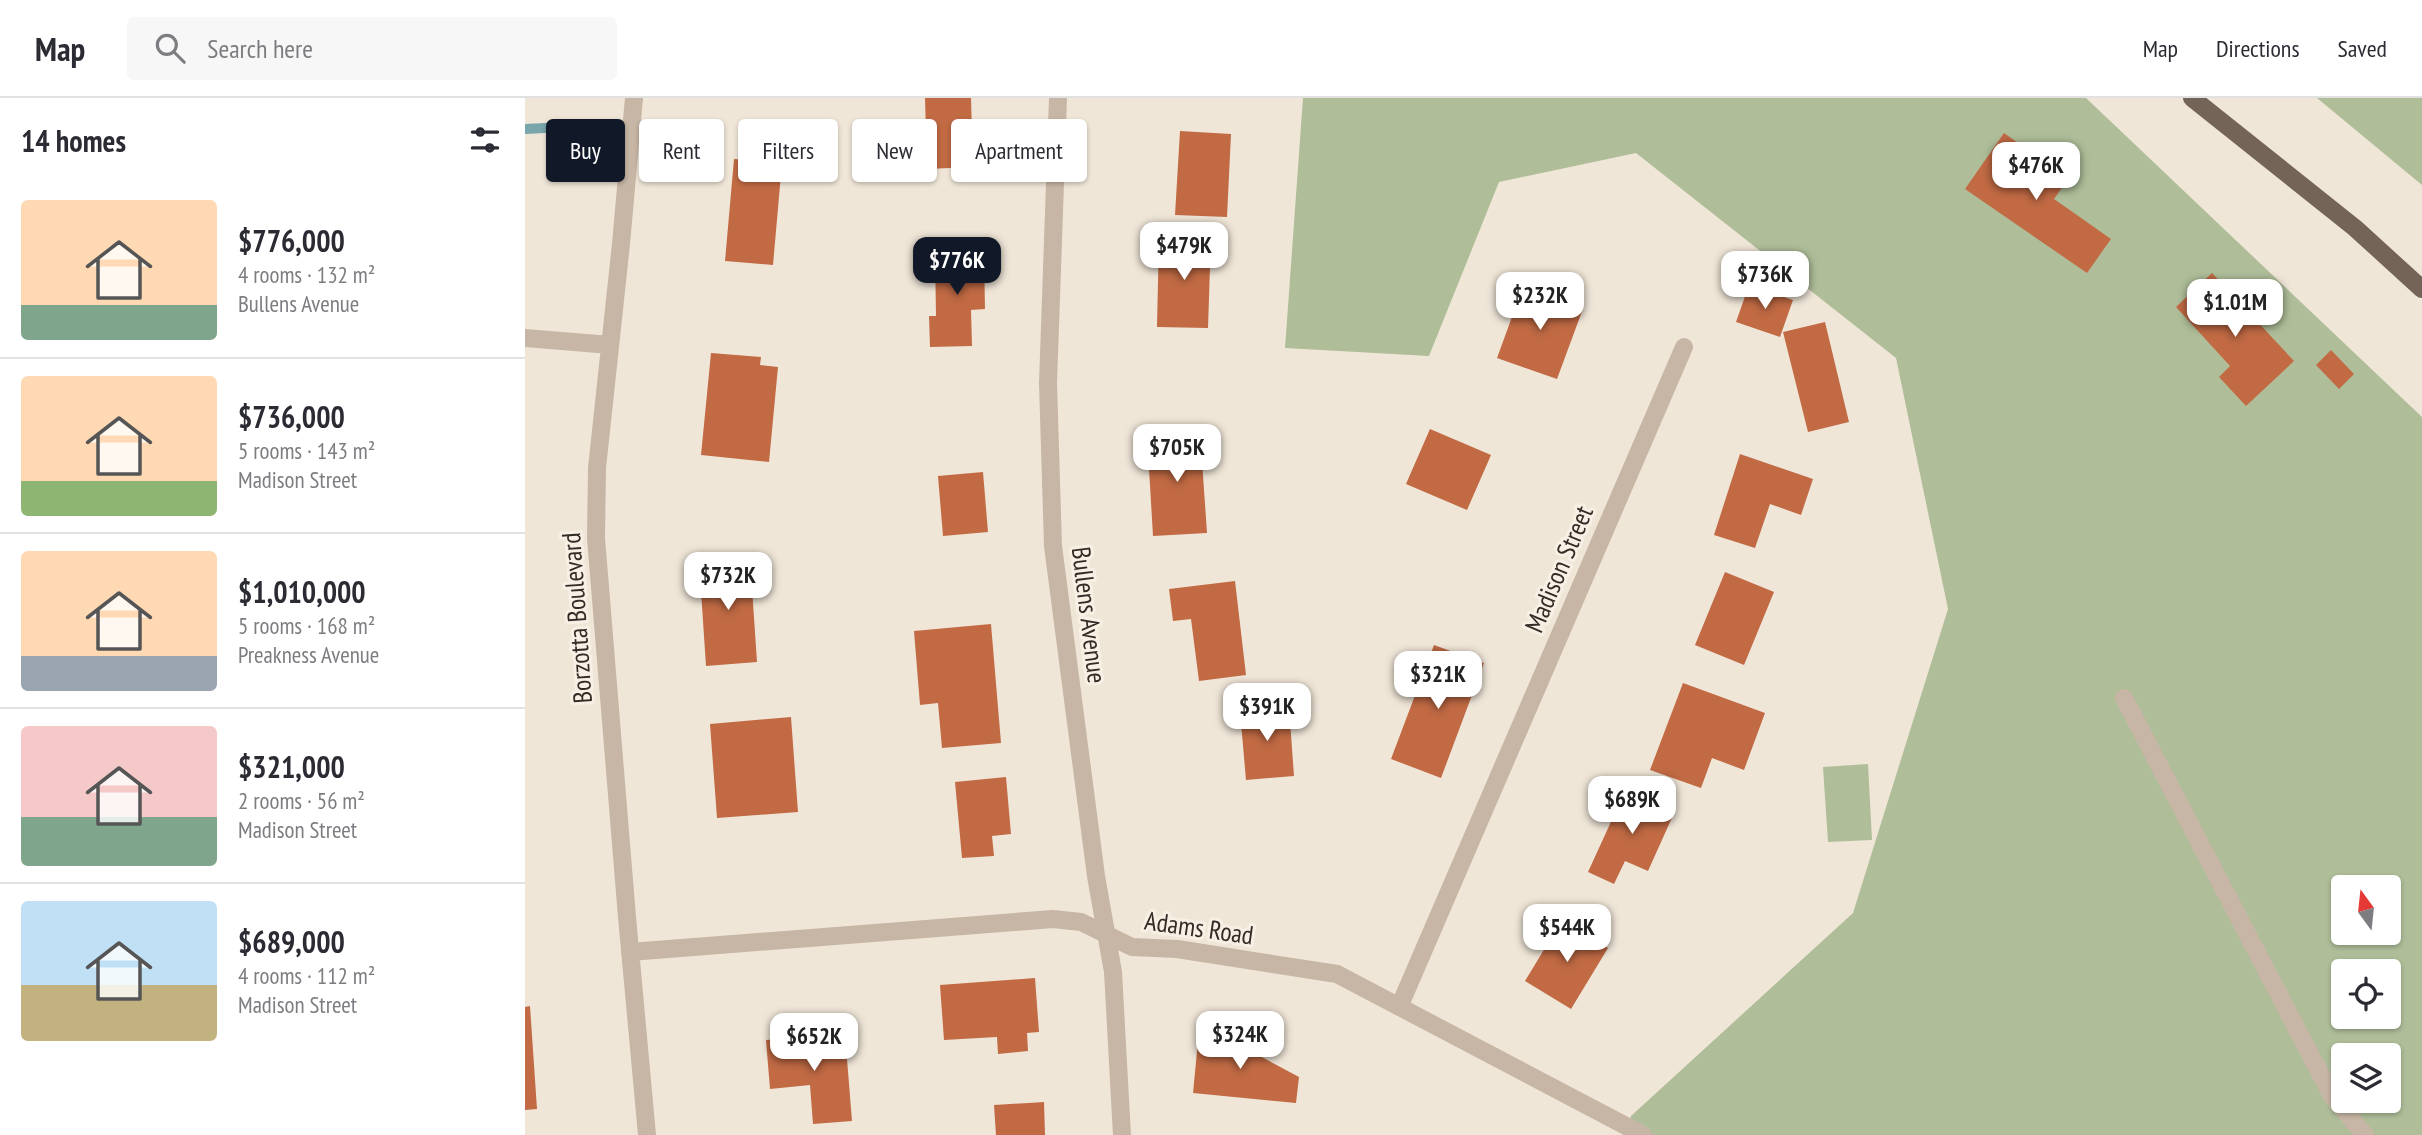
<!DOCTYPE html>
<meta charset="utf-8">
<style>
:root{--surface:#fff;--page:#f7f7f7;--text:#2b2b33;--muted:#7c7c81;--line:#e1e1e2;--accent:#111827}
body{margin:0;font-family:"PT Sans Narrow",sans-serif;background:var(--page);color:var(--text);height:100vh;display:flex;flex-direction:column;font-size:26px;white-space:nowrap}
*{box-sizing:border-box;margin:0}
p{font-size:23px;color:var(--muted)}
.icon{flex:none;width:38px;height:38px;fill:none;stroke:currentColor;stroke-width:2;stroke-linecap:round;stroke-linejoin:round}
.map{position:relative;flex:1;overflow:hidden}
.drawer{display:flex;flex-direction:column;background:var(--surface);width:525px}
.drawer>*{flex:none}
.top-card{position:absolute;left:21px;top:21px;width:665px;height:63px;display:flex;gap:14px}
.needle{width:46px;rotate:345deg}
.tools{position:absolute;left:1806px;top:777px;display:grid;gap:14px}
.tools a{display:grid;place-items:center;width:70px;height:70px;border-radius:7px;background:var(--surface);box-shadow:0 2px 5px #0004;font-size:35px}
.price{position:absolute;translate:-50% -60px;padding:0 16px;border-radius:14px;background:#fff;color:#222;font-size:23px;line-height:46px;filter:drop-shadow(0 2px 4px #0008)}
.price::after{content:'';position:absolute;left:50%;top:42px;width:21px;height:16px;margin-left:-10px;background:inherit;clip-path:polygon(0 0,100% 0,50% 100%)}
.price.active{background:var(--accent);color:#fff}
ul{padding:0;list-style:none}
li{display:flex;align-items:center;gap:21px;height:175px;padding:0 21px}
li+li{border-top:2px solid var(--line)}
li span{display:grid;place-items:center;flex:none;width:196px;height:140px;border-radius:7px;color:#555}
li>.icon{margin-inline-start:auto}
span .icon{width:84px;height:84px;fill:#fffc;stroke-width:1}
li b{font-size:30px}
h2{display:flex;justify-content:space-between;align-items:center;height:84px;padding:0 21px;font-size:30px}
.tag{padding:0 24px;border-radius:7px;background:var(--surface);box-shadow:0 2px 5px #0004;font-size:24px;line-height:63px}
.tag.active{background:var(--accent);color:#fff}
header{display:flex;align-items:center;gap:42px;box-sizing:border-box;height:98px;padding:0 35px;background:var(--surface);border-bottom:2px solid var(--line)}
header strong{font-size:33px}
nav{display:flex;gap:38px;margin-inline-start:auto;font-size:24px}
.search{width:490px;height:63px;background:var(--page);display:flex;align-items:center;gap:18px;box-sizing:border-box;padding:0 24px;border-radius:7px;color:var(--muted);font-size:26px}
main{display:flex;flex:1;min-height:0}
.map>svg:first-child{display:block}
.green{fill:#afbe99;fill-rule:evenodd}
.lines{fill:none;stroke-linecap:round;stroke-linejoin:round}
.stream{stroke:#78a6ab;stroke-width:10}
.building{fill:#c16a44}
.minor{stroke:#c7b6a5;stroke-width:18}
.major{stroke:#746357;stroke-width:18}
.labels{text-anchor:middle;stroke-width:6;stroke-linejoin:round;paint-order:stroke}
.street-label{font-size:26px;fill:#332b26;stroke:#f8f0e4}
</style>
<header>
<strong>Map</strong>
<div class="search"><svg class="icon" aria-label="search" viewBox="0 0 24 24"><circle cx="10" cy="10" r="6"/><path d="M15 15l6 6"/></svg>Search here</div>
<nav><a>Map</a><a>Directions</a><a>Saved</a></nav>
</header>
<main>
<section class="drawer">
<h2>14 homes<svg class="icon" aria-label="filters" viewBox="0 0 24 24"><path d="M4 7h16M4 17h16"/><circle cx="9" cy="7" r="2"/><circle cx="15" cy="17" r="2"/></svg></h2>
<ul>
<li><span style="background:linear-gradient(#ffd9b3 75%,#7fa58c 0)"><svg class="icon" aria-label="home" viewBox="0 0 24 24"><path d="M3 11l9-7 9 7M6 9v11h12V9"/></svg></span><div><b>$776,000</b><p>4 rooms · 132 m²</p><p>Bullens Avenue</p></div></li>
<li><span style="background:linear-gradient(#ffd9b3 75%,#8fb573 0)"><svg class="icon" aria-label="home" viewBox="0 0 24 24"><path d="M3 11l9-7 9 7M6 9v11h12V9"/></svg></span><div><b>$736,000</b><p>5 rooms · 143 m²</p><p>Madison Street</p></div></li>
<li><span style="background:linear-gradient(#ffd9b3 75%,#9aa5b1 0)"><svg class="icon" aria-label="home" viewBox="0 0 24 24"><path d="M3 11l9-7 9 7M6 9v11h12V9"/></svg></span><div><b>$1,010,000</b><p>5 rooms · 168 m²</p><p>Preakness Avenue</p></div></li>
<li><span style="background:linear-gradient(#f6c9c9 65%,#7fa58c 0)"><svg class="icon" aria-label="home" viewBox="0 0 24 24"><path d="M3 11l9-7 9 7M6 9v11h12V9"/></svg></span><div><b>$321,000</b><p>2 rooms · 56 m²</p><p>Madison Street</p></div></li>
<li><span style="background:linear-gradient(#bfe0f5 60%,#c2b280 0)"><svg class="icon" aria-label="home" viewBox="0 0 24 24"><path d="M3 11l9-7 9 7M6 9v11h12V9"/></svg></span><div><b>$689,000</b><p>4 rooms · 112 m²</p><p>Madison Street</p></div></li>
</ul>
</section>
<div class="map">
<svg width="1897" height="1037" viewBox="0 0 1897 1037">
<rect width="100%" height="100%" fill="#f0e6d8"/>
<path class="green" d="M778,0H1561L1897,319V1037H1099L1106,1018L1328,815L1423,511L1371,260L1111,55L974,84L904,258L760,250ZM1818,789H1864V835H1818ZM1818,873H1864V919H1818ZM1818,957H1864V1003H1818Z
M1792,0H1897V87Z
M1343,666L1347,742L1303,744L1298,669Z"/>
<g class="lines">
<path class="stream" d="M0,31L60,28"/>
</g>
<path class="building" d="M400,0H446L448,69L402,71Z
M655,33L706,36L702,119L650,117Z
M1479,35L1543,81L1529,101L1586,141L1562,175L1440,91Z
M209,61L257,65L248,167L200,163Z
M634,138L686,139L683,230L632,229Z
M459,153L460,211L446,212L447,248L405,249L404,218H411L410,155Z
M1687,175L1769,263L1721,308L1694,279L1705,268L1651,209Z
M999,186L1059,208L1032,281L972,260Z
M1224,187L1268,202L1255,239L1211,224Z
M1300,224L1324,324L1283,334L1258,234Z
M1806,252L1829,276L1814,291L1791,267Z
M186,255L236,259L235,267L253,269L244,364L176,357Z
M905,331L966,357L942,412L881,386Z
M675,334L682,435L628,438L622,337Z
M1215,356L1288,381L1276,417L1245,406L1230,450L1189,437Z
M458,374L463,434L418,438L413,378Z
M225,460L232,564L181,568L174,463Z
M1200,474L1249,494L1219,567L1170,547Z
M710,483L721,577L674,583L666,521L648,523L644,491Z
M466,526L476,645L417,650L413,605L395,607L389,533Z
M909,547L959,565L916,680L866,661Z
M1158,585L1240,615L1219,672L1187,660L1176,690L1125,672Z
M764,609L769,678L721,682L715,613Z
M266,619L273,714L192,720L185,626Z
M481,679L486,736L467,738L469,758L437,760L430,684Z
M1101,691L1150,713L1123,773L1100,763L1089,786L1063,774Z
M1037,822L1083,850L1046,911L1000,883Z
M510,880L514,934L502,935L503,953L473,956L472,939L419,942L415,887Z
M5,908L12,1011L0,1012V909Z
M674,933L719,938L718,949L774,979L771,1005L668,995Z
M320,936L327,1023L288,1026L285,987L245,991L241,942Z
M519,1004L520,1037H471L469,1007Z"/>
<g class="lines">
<path class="minor" d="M109,0L96,146L72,370L71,440L102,819L122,1037
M533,0L523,285L528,448L571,778L588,874L597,1037
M0,240L85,247
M1599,600L1807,998L1840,1037
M105,854L528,821L556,824L607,849L652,851L812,876L1118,1037
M875,907L1159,249"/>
<path class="major" d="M1667,0L1830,130L1897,191"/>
</g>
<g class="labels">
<g class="street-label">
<text transform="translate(1034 471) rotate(-67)" y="9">Madison Street</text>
<text transform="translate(564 517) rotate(83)" y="9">Bullens Avenue</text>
<text transform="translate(52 520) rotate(-94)" y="9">Borzotta Boulevard</text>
<text transform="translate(674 830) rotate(8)" y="9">Adams Road</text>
</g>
</g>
</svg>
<div class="tools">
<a><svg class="needle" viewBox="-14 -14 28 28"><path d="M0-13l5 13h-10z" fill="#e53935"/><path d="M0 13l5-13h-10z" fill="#7c7c81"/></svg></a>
<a><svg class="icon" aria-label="locate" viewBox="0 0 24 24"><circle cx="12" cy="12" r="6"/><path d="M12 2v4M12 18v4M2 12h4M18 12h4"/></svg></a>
<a><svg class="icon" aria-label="layers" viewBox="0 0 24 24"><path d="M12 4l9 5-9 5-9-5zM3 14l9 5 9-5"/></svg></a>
</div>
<b class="price" style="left:1511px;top:104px">$476K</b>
<b class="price" style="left:659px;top:184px">$479K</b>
<b class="price active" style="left:432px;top:199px">$776K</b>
<b class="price" style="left:1240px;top:213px">$736K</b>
<b class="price" style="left:1015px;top:234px">$232K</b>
<b class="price" style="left:1710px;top:241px">$1.01M</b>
<b class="price" style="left:652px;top:386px">$705K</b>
<b class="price" style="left:203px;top:514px">$732K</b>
<b class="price" style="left:913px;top:613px">$321K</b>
<b class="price" style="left:742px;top:645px">$391K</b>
<b class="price" style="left:1107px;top:738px">$689K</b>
<b class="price" style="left:1042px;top:866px">$544K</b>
<b class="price" style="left:715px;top:973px">$324K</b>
<b class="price" style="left:289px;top:975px">$652K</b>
<div class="top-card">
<a class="tag active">Buy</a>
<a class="tag">Rent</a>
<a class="tag">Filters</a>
<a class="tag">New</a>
<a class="tag">Apartment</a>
</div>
</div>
</main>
